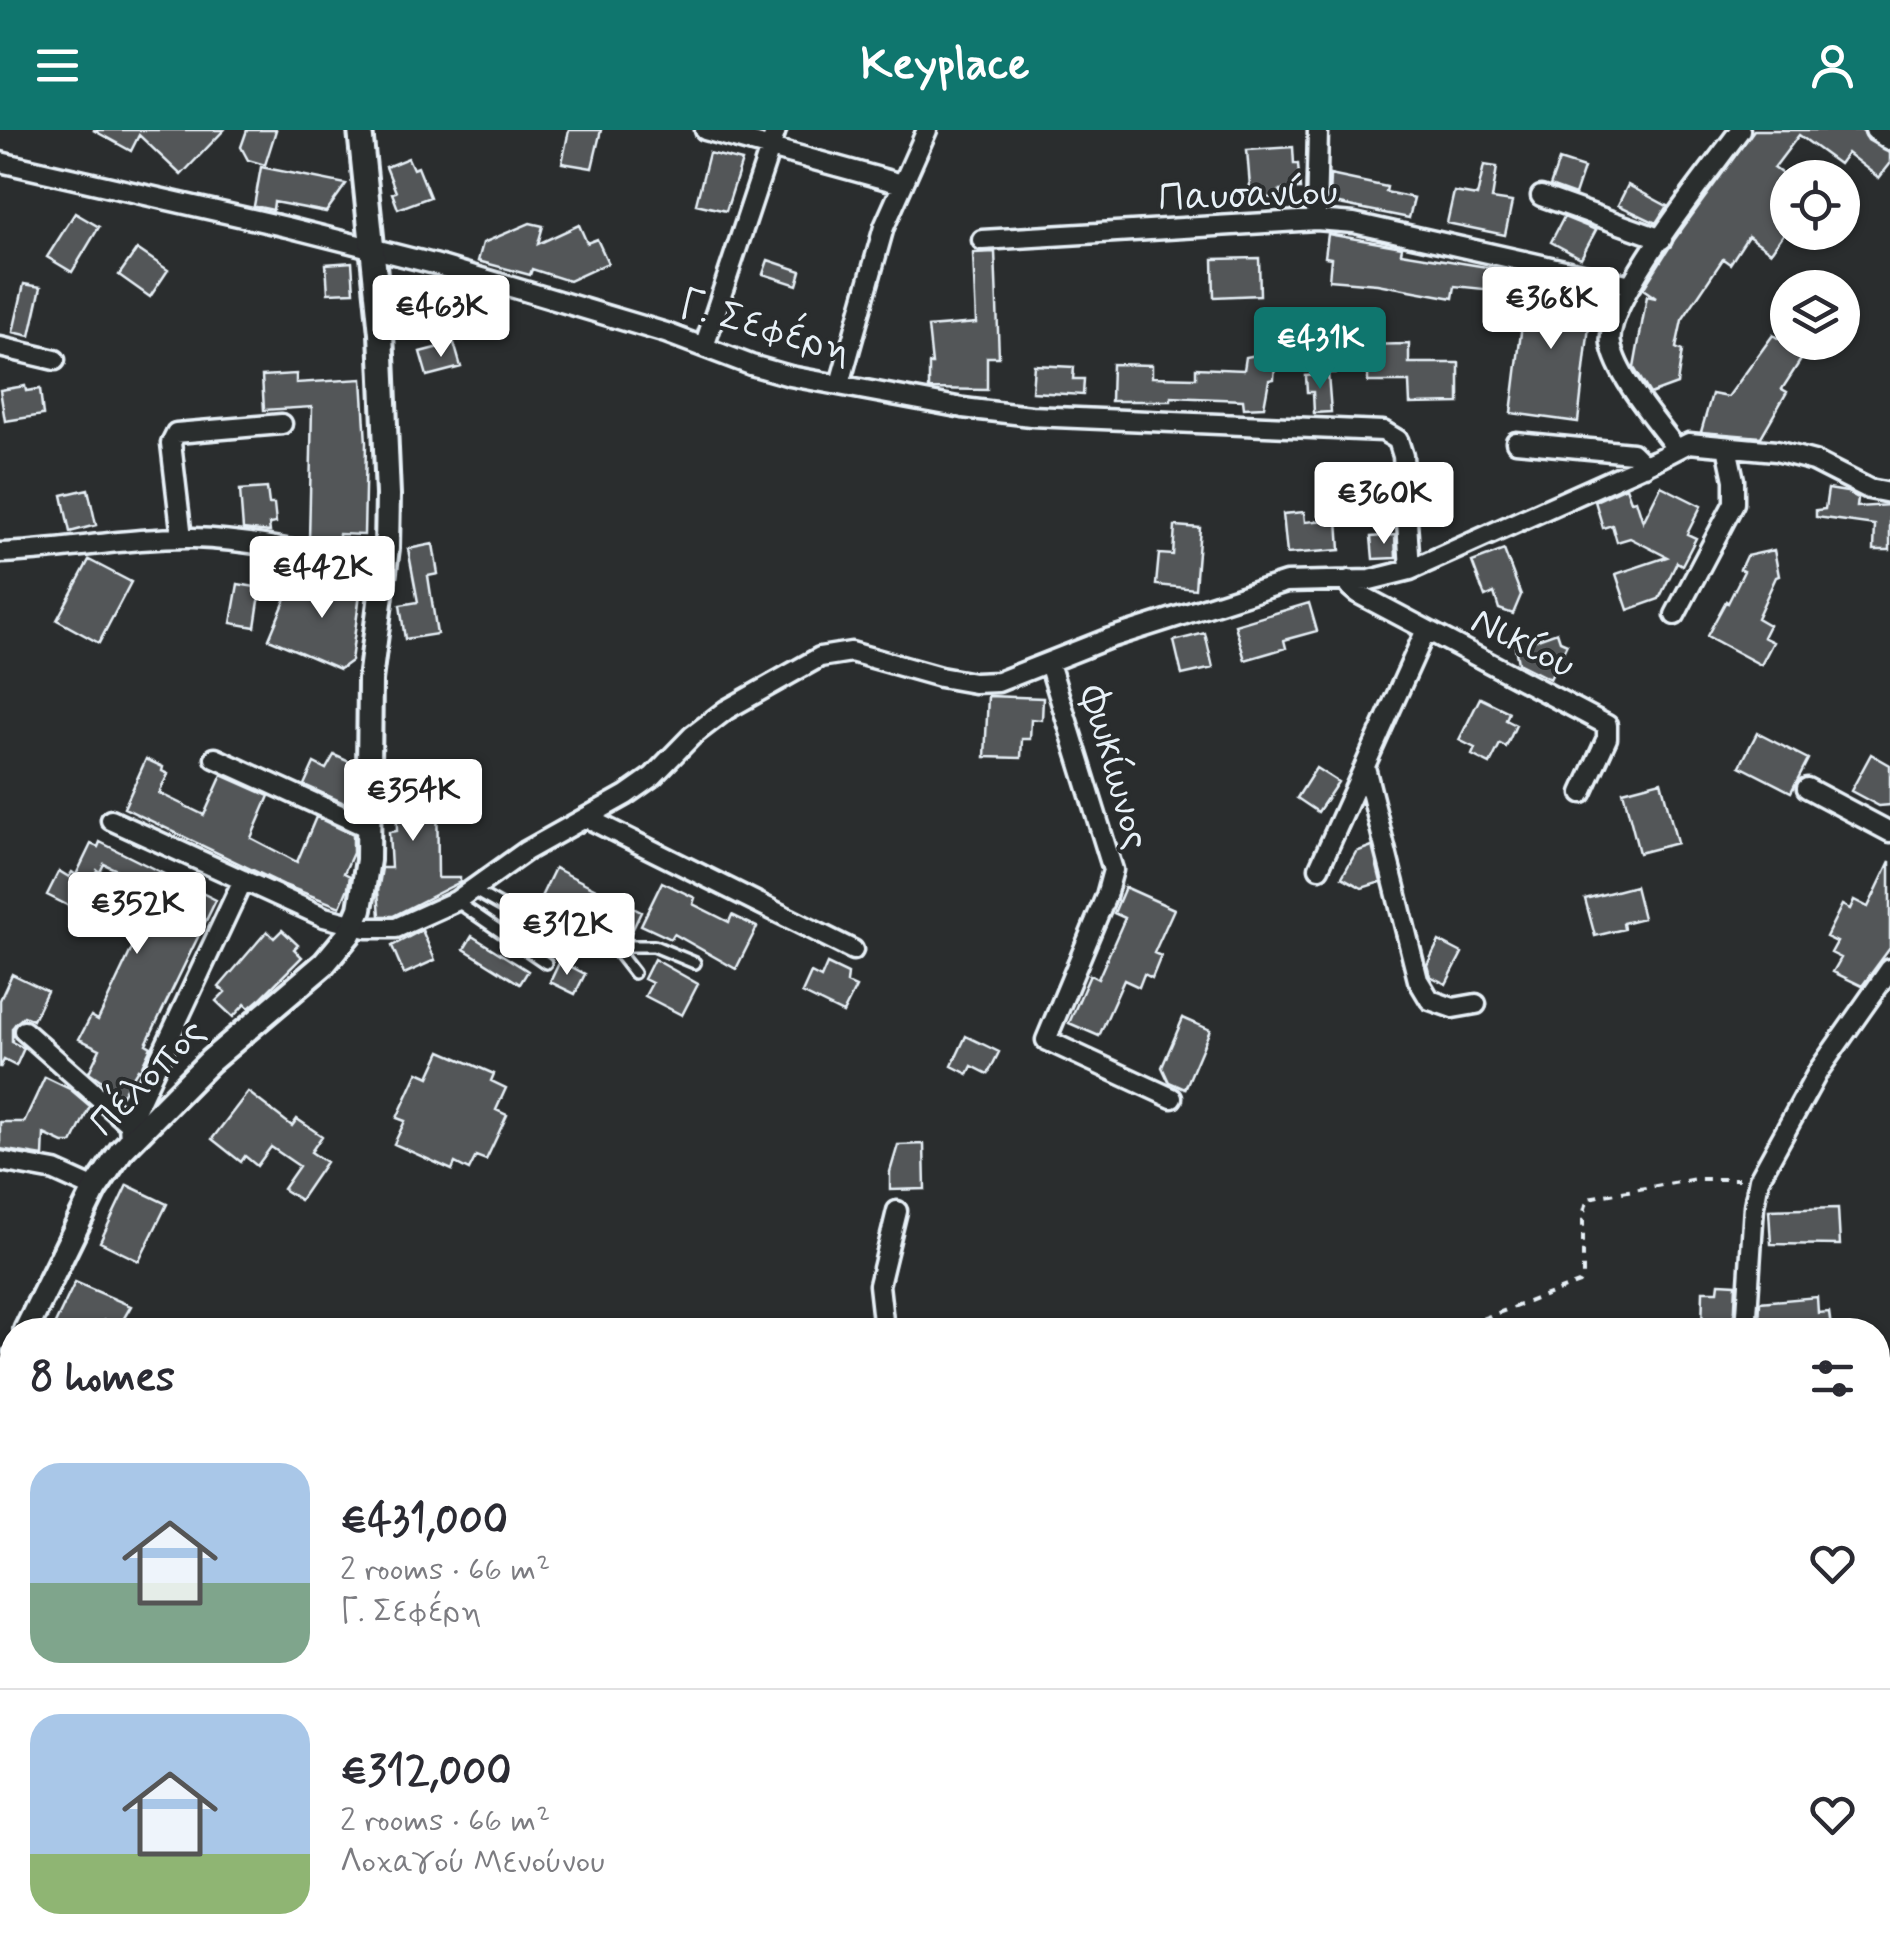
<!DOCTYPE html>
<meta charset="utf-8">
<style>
:root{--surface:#fff;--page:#f2f2f3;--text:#2b2b33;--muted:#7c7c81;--line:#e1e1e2;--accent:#0f766e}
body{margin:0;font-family:Mynerve,sans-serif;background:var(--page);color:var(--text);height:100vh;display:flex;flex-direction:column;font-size:38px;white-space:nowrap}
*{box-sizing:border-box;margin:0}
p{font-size:32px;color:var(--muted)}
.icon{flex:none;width:55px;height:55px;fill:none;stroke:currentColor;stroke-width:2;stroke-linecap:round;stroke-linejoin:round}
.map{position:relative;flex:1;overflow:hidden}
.drawer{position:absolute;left:0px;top:1188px;width:1890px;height:642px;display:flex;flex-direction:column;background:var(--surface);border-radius:40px 40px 0 0;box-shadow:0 2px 8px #0004}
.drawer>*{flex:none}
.tools{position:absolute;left:1770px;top:30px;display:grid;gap:20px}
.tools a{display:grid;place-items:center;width:90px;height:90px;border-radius:50%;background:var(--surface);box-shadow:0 2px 8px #0004;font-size:50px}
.price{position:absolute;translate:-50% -85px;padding:0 22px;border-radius:10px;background:#fff;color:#222;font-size:32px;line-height:65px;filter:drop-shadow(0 2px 5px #0008)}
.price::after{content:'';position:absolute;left:50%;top:60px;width:30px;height:22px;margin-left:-15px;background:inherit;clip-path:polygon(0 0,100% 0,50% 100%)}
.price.active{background:var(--accent);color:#fff}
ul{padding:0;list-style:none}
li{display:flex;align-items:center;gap:30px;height:250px;padding:0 30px}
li+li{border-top:2px solid var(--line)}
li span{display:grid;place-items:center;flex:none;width:280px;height:200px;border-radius:30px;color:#555}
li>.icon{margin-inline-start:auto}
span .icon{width:120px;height:120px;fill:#fffc;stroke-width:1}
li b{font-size:42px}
h2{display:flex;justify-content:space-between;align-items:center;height:120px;padding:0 30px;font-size:42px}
header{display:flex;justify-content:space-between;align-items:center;height:130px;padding:0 30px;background:var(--accent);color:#fff;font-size:45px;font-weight:800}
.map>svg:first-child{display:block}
.built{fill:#363a3b}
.building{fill:#535759;stroke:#e8f1f8;stroke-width:2.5}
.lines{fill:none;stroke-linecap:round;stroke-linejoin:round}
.service-casing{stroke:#e8f1f8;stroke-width:16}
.minor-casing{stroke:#e8f1f8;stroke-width:25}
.tertiary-casing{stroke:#e8f1f8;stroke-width:30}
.secondary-casing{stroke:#e8f1f8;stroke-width:32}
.path{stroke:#e8f1f8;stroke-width:4;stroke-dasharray:8 8;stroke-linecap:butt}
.service{stroke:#2a2d2e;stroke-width:9}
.minor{stroke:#2a2d2e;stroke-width:18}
.tertiary{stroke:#2a2d2e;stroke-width:22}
.secondary{stroke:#2a2d2e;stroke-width:25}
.labels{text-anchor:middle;stroke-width:8;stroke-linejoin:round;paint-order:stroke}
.street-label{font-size:40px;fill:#e8f1f8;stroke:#2a2d2e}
</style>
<header><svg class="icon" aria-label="menu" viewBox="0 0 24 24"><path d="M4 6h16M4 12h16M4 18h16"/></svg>Keyplace<svg class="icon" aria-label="person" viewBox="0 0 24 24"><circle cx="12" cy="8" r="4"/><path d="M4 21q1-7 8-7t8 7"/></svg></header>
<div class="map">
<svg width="1890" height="1829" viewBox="0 0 1890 1829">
<rect width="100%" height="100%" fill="#2a2d2e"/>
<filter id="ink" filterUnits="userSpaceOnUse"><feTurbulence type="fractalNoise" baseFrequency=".01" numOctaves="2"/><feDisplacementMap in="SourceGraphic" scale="20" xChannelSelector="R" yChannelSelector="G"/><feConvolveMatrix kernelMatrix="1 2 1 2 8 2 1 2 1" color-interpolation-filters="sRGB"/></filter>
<g filter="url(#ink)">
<path class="built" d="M0,1464L12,1469V1654L0,1676Z"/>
<path class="building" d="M93,0H224L181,45L139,5L131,21Z
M247,0H276L265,35L248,30L241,17Z
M569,0H601L592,38L562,33Z
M1754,0H1863L1868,10L1890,23V34L1879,48L1847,23L1839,34L1799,5L1774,38L1788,48V61L1770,84L1788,98L1771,122L1748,106L1730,134L1723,129L1682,190L1676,218L1682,221L1677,254L1650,264L1634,238L1647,166L1656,168L1643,159L1674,110Z
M1293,17L1294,34H1298L1300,59L1280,60V67L1251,69L1247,20Z
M709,23L742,31L726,81L696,74Z
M408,28L413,39L418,37L430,67L398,79L392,63L396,62L386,37Z
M1559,30L1584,38L1575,65L1550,56Z
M1484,35L1497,37L1492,69L1512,72L1505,105L1447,93L1454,62L1477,66Z
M261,37L346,54L326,82L274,72L273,80L254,76Z
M1330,45L1387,57L1386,62L1414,68L1409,88L1329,72Z
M1628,55L1667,76L1656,93L1618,75Z
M75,83L99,97L72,142L47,127Z
M1564,87L1596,100L1581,128L1551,112Z
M530,93L543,96L538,114L579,95L587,113L597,109L608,133L569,151L532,139L530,145L478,131L483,113Z
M1328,104L1402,117L1401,123L1505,140L1503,161L1455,156L1453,168L1377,154L1329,150L1331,128L1325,127Z
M137,119L168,140L150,167L119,145Z
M995,122L999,227H987V260L929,259V234H932L928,197L976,193L973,123Z
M1259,128L1260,165L1214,167L1213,129Z
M768,130L801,141L797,155L763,144Z
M352,132L354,162L328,163L326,134Z
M24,154L41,157L30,206L13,202Z
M1568,154L1600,161L1592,197L1589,196L1578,292L1511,283L1522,194L1499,196L1497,173L1551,166L1564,168Z
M1773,205L1804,225L1782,259L1787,262L1761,307L1701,302L1712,264L1728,267Z
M1358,208V215L1409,214V233H1459V273L1410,274L1409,252H1368V242L1328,243L1327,209Z
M454,213L461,237L427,246L420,222Z
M1276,221L1274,249L1269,250L1264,277L1244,278L1243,270L1171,267V271H1111L1112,234L1152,235V247L1196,248V238L1244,240L1246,227Z
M1034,235L1074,237L1073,249H1084L1083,265L1032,262Z
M296,244V253L362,249L366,313L364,405L339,404V412L309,411L312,277L264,280L262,246Z
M1328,244L1331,282L1314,283L1313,262H1307L1306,246Z
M25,256L26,261L40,259L43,285L5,291L0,260Z
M1661,356L1701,376L1687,404L1696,408L1682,435L1677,432L1659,469L1628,480L1616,444L1667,427L1630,408L1617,412L1612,395L1603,398L1595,371L1626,357L1631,371L1636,370L1643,392Z
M267,358L269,374H274L276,393L269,394L270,402L243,399L240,360Z
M88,359L96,395L70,402L62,365Z
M1828,359L1847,362L1858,368L1857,377L1890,375V420H1874L1875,395L1816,387V380L1825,379Z
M1304,382L1305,392L1338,389L1340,420L1287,424L1283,384Z
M1175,396L1200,398L1195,459L1156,455L1159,424L1173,425Z
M1395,405L1396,428L1373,429L1371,407Z
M433,414L438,444L428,446L437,504L405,509L400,475L418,472L408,419Z
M1504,420L1521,465L1513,484L1499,479L1494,463L1485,467L1472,432Z
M1774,420L1779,446L1776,447L1757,488L1769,495L1763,507L1773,512L1761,535L1707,506L1726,471L1728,473L1744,441L1740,439L1746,426Z
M89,430L131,452L99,513L57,490Z
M329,442L362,449L351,531L340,539L269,509L289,461L311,466L313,462L323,465Z
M238,454L261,458L255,497L231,493Z
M1309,473L1317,501L1284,510L1286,518L1245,530L1235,495Z
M1557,502L1560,511L1567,514L1550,549L1518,533L1515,517Z
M1205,503L1213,538L1182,545L1174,511Z
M988,566L1043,568L1042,590L1031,589L1030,609H1022L1021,628L985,627Z
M1480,568L1509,582L1506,590L1516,595L1506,617L1500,614L1490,634L1472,625L1475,618L1459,610Z
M1757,603L1808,629L1791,662L1740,636Z
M1871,624L1890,635V675L1879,676L1851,661Z
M334,625L354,634V653L344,673L304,655L314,633L326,639Z
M146,629L163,637L162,641L168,644L159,663L204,685L222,645L269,666L251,708L297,732L316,687L353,705V723L344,743L350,746L348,758L340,777L284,755L124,678Z
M409,636L437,646L438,748H460V752L393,786H380L378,761L382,738H391L389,702L397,701L396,662L391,663L390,637Z
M1316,638L1338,652L1318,682L1297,668Z
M1661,651L1677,713L1639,723L1623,661Z
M100,712L216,770L146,914L151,917L140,940L138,939L122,965L89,942L100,919L79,909L91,886L98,890L143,795L113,780L130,746L104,734L100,742L97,740L77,780L47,765L59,741L69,747L72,742L76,745L91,714L98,717Z
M1372,716L1381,752L1362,758L1342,747L1356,722Z
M1890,731V818L1862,856L1833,842L1841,828L1831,823L1837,812L1826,807L1842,775L1850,779L1854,770L1868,777Z
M555,738L641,782L630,805L600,789L598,795L593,792L589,799L575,792L573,797L539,780L544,771L540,769Z
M662,752L695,768L693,774L729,792L732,785L757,797L736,839L674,804L671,809L641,795Z
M1635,756L1643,788L1623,793L1624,799L1595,806L1585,769Z
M1125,757L1174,779L1154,823L1161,826L1152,848L1144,844L1139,857L1124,850L1099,906L1069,893L1090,845L1098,849L1125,788L1114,783Z
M282,800L298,815L294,819L302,827L262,867L249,878L245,874L233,887L216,871L225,862L219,857L267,801L274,808Z
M422,800L435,830L404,844L392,816Z
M472,806L528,841L520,854L464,819Z
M1439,811L1462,823L1446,854L1430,846L1427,835Z
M654,829L698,854L682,885L645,866L652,853L644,849Z
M560,831L585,844L575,864L550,852Z
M827,834L848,844L847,853L856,857L843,883L802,863L811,843L821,848Z
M12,844L47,861L33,890L24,886L12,898V912L24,918L16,936L4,930L0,938V870Z
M1183,888L1210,900L1185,959L1169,952L1162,937Z
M966,906L999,922L988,944L972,936L968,944L952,936Z
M441,921L494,944L491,951L506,958L496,980L507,985L486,1030L476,1026L469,1040L455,1033L452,1040L394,1014L405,991L397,988L418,942L429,947Z
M45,947L70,959L90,976L72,1013H63L44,1004L43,1026L0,1019V992H24Z
M248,962L292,996L297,989L322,1006L311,1022L326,1032L300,1070L283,1059L299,1036L271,1017L257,1036L245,1026L241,1032L212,1009Z
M924,1014L925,1059L890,1060V1042L898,1015Z
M127,1055L167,1074L139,1131L100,1112Z
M1838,1078L1840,1115L1771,1114L1769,1080Z
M75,1152L131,1176L120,1195L105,1190L102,1200H52Z
M1719,1153L1736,1154L1734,1200H1702L1703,1161H1718Z
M1817,1167L1818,1183L1829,1182L1831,1197L1759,1200L1760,1172Z"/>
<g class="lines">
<defs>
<path id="service" d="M473,760L503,777L574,806L613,816H654L695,833
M456,771L546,833
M613,816L634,843
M1099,1818L1106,1829
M1108,1829L1114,1818"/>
<path id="minor" d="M705,0L902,54
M1875,0L1890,11
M0,32L287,97L434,134L666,203L751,235L790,246L963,278L1031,286L1383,301L1398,310L1403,326L1410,440
M1541,66L1662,109
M1316,90L1318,0
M982,110L1316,90L1354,93L1631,155
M0,217L55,230
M704,217L776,0
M840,254L884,97L927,0
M1516,312L1632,323L1645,336
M1676,318C1656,291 1617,247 1611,214C1603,171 1712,39 1740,0
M182,408L171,313L176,303L282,294
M0,423C63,421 132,407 193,408C258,410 321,426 384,441
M1349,450L1350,457L1357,463L1607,595V608L1582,663
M1675,485L1734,373V350L1727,317
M1049,533L1113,740L1106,766L1046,910L1172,968
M215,628L369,698
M1365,637L1418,850L1430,870L1453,878L1476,874
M1807,658L1890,702
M587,688L853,820
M111,690L324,787L366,798H396L456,771L526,721L626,665L653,646L692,606L726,580L820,527L851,522L940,547L974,553L998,552L1107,509L1286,452L1370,450L1410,440L1656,330L1689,313L1776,321L1814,331L1869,359L1890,363
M1319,738L1426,500
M24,901L129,994
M130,1011L129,994L243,750
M0,1031L55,1041L95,1059
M884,1200L879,1155L897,1081
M1746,1200L1754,1076L1759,1049L1819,940L1890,839
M0,1272L12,1276
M1878,1595L1890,1582
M0,1792L12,1764
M113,1829L119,1818
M565,1829L574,1818
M1769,1829L1771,1818"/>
<path id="tertiary" d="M26,1200L95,1059L121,1021L210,931L324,834L349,804L360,779L368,730L370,550L387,418L388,365L381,203L360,0
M0,1258L12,1230"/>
<path id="secondary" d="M1878,1451H1890
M0,1726L12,1733
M320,1818L338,1829
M1224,1829L1245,1818"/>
</defs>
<use href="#service" class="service-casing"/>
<use href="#minor" class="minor-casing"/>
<use href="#tertiary" class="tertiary-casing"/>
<use href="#secondary" class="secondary-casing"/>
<path class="path" d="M1436,1200L1479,1190L1579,1153L1583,1145V1085L1588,1068L1696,1049H1739"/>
<use href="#service" class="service"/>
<use href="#minor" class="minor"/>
<use href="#tertiary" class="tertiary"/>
<use href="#secondary" class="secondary"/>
</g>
</g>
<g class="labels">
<g class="street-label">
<text transform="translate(1248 63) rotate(-2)" y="14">Παυσανίου</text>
<text transform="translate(766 195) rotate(16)" y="14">Γ. Σεφέρη</text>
<text transform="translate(1524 511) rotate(27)" y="14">Νικίου</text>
<text transform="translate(1117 637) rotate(74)" y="14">Φωκίωνος</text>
<text transform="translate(146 946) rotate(-46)" y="14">Πέλοπος</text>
</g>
</g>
</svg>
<div class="tools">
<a><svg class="icon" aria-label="locate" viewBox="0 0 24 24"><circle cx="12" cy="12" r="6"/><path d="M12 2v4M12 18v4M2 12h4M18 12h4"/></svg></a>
<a><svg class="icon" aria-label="layers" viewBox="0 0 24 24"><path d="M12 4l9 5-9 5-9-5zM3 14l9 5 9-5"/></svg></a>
</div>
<b class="price" style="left:1551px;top:222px">€368K</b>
<b class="price" style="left:441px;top:230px">€463K</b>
<b class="price active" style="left:1320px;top:262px">€431K</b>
<b class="price" style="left:1384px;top:417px">€360K</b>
<b class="price" style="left:322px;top:491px">€442K</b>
<b class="price" style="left:413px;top:714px">€354K</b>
<b class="price" style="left:137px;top:827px">€352K</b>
<b class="price" style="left:567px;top:848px">€312K</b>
<section class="drawer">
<h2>8 homes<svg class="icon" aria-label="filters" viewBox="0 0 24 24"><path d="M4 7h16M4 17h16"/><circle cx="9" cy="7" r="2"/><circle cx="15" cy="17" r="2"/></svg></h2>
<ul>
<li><span style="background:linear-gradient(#a9c7e8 60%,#7fa58c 0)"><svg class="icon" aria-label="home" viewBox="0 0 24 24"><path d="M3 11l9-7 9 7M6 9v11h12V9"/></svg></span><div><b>€431,000</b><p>2 rooms · 66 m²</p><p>Γ. Σεφέρη</p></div><svg class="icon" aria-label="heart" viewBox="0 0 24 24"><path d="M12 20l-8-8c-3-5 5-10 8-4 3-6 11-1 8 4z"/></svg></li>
<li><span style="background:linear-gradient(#a9c7e8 70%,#8fb573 0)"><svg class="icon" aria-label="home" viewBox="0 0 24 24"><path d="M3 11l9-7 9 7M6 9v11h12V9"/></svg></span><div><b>€312,000</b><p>2 rooms · 66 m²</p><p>Λοχαγού Μενούνου</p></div><svg class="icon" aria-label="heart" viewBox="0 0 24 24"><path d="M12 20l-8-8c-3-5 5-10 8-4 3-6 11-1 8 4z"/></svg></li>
</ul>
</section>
</div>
